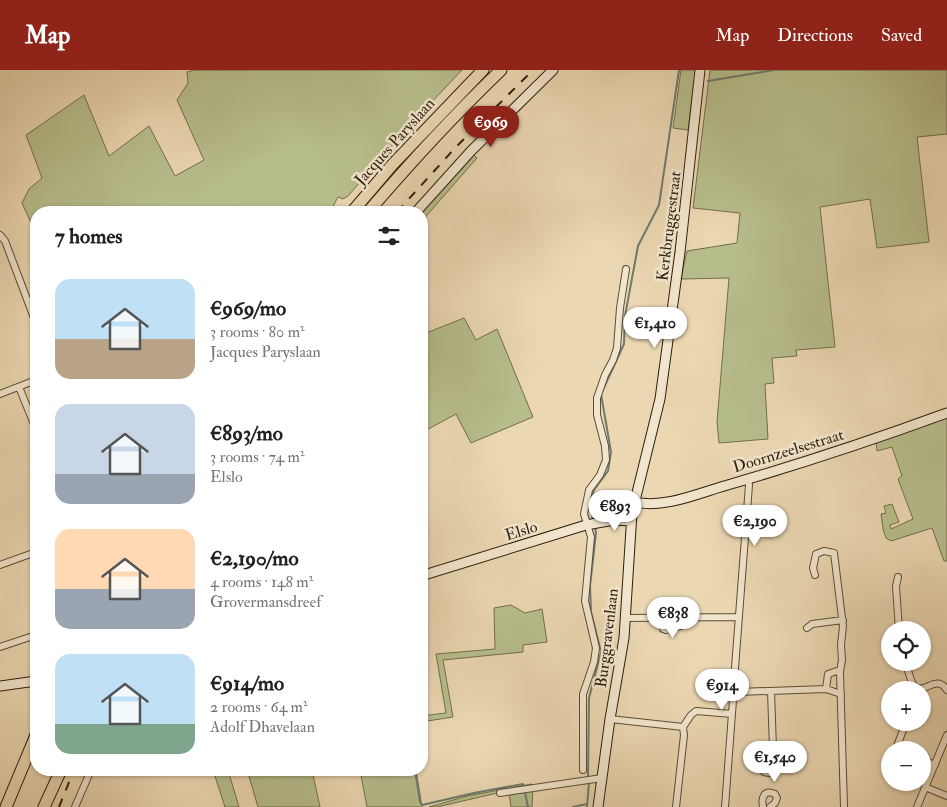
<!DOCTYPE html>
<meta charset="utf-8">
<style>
:root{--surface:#fff;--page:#f2f2f2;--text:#222;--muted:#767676;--accent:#8f2418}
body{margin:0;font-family:"IM FELL Double Pica",serif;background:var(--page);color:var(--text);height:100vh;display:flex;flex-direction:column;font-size:19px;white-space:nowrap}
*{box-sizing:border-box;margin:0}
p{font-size:16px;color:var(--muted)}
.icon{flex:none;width:28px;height:28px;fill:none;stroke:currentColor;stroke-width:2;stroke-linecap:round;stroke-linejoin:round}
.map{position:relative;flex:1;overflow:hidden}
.sheet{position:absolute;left:30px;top:136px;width:398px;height:570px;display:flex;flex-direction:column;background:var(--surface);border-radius:20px;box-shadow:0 1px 4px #0004}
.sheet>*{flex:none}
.buttons{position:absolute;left:881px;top:551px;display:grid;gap:10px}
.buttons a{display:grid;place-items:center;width:50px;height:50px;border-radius:50%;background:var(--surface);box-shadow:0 1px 4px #0004;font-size:25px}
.price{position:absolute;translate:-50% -42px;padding:0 11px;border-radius:18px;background:#fff;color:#222;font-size:16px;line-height:32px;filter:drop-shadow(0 1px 2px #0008)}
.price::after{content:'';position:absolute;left:50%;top:30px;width:15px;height:11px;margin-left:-8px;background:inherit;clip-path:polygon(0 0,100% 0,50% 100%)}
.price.active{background:var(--accent);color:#fff}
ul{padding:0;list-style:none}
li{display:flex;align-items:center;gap:15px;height:125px;padding:0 25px}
li span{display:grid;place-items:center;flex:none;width:140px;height:100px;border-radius:15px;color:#555}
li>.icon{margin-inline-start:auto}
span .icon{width:60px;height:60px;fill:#fffc;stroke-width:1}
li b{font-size:21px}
h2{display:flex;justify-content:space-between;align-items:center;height:60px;padding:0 25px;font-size:21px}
header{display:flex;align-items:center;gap:30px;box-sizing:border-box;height:70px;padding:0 25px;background:var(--accent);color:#fff}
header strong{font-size:24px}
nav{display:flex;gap:28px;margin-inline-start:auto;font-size:18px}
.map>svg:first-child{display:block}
.green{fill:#b7be8c;stroke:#726e4c}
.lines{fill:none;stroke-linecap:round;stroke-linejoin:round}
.stream{stroke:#6e7b6f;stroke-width:2}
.street-casing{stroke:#5c4d36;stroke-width:8}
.secondary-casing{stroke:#2d1f0d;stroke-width:11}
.highway-casing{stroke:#2d1f0d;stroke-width:13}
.street{stroke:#f2e5cd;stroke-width:6}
.secondary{stroke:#f2e5cd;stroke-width:9}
.highway{stroke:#ebd7b2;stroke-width:11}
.rail{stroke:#2d1f0d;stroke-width:2;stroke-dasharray:9 9;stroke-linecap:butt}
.labels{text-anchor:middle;stroke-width:5;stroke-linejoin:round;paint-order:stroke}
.street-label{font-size:16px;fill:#2d1f0d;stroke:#f2e5cd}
</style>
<header>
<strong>Map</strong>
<nav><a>Map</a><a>Directions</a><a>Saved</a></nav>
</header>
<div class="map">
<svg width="947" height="737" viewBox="0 0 947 737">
<rect width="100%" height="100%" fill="#ebd7b2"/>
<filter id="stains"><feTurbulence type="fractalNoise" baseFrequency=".004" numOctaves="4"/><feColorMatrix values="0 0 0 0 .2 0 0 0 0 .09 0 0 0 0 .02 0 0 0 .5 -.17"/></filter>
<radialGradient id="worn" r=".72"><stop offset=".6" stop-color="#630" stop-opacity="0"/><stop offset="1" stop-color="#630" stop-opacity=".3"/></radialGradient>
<path class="green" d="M194,0H462L409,56L348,126L343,129L338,127L330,142H36V164L22,133L29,119L42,108L26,65L84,25L109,86L149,56L175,106L204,90L177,30L188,13L187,2Z
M681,0H696L688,60L673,58Z
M710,0H947V64L917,67L929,172L877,178L870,129L820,137L835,277L796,280L797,286L772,288L774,313L765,314L768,369L719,373L717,352L729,208L681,209L687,181L737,173L740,143L693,138Z
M474,85L477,88L421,152V143L449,110Z
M464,248L476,270L497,259L533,347L471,373L456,344L421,363V265Z
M947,347V491H944L932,458L891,471L886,468L883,459L881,444L886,443L884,436L892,434L899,452L890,455L891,459L913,449L898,409L902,406L892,377L877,381L876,372Z
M511,535L525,543L542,539L547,572L523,575V582L443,590L453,647L421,652V646L446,643L436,584L495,579L494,538Z
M213,700H228L239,737H225Z
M257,700H312L320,737H258L248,703Z
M360,700H416L422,737H367Z
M532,714V715L437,737H429L467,726Z
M533,718L532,737H511L509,722Z"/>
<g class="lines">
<path class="stream" d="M708,11L774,0
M593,451L590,432L594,420L608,401L611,382L601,324L624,274L625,246L638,176L659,135L679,0
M415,700L420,732L422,735L474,723L523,714L524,717
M588,707L589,628L601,582L591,542L590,516L596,463L595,456
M525,722L528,737
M573,737L587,734
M587,737L589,712"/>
<defs>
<path id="street" d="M0,165L5,171L36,253
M19,317L36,359
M0,324L36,310
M0,495L36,482
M815,505L813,498L816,484L824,481L834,483L843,556L841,575L842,590L840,602L844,737
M898,507L896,516L899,560
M625,548L739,547
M662,549L663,559L666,560L684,555L686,548
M807,558L812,554L843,550
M0,577L36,565
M905,592C908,599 910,610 914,616C924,626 936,603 947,620
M826,619L828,604L837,601L840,602
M771,621L773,679L772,687L774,696L769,703L764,702L761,696L762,692L772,687
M738,622L826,619L841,624
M610,649L683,657L684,665L676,737
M683,657L691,645L696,641L732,644
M899,680L896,679L906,652
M922,690L935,695
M583,700V624L594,592L596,578L585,531L591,467L584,444L589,420L600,405L606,390L605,376L597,345V328L605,305L613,290L617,278L620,238L626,199
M925,717L947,726
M500,723L602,708
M75,737L91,700
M725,737L733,630L738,622L734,611L749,415L748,409
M763,737C761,728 764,719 775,724L777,728L775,733L770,737
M917,737L947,665"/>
<path id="secondary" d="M416,142L471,81L553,0
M635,432C666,439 701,422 731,414C804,393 876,369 947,343
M421,506L586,455L614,450L631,451
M0,616L36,611
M598,737L610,649L624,568L632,443L660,329L680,182L700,0"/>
<path id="highway" d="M352,142L393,94L483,0
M368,142C410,93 454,45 501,0
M6,737L36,665
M44,737L61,700"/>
</defs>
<use href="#street" class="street-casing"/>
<use href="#secondary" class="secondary-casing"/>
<use href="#highway" class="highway-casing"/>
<use href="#street" class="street"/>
<use href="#secondary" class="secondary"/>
<use href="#highway" class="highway"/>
<path class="rail" d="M397,142L455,78L533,0
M59,737L74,700"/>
</g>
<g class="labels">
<g class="street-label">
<text transform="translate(394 71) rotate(-48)" y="6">Jacques Paryslaan</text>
<text transform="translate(668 156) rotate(-83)" y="6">Kerkbruggestraat</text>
<text transform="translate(788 380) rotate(-17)" y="6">Doornzeelsestraat</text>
<text transform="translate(521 460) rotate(-17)" y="6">Elslo</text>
<text transform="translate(606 568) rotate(-83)" y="6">Burggravenlaan</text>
</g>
</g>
<rect width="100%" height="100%" filter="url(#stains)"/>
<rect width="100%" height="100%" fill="url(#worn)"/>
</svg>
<div class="buttons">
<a><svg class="icon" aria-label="locate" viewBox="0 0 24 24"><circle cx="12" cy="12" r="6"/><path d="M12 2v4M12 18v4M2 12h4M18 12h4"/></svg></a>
<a>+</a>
<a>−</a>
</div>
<b class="price active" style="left:491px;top:78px">€969</b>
<b class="price" style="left:655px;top:279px">€1,410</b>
<b class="price" style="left:615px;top:462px">€893</b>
<b class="price" style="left:755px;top:477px">€2,190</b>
<b class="price" style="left:673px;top:569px">€838</b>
<b class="price" style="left:722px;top:641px">€914</b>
<b class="price" style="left:775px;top:713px">€1,540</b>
<section class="sheet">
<h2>7 homes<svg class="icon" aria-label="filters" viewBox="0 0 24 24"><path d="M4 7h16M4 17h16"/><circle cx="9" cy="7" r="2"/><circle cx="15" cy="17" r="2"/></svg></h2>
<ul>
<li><span style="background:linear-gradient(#bfe0f5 60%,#b9a48a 0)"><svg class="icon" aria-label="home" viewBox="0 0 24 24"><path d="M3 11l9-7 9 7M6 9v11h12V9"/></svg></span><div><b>€969/mo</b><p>3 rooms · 80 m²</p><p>Jacques Paryslaan</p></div></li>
<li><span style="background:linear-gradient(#c9d6e8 70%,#9aa5b1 0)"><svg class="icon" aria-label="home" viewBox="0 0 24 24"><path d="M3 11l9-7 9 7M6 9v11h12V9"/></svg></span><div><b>€893/mo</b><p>3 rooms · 74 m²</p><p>Elslo</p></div></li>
<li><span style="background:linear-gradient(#ffd9b3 60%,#9aa5b1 0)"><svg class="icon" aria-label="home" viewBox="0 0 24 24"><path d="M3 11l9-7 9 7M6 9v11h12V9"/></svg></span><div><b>€2,190/mo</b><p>4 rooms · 148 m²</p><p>Grovermansdreef</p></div></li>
<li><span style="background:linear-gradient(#bfe0f5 70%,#7fa58c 0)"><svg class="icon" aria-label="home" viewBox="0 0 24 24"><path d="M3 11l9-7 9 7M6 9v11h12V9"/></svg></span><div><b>€914/mo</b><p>2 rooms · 64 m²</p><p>Adolf Dhavelaan</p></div></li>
</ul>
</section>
</div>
